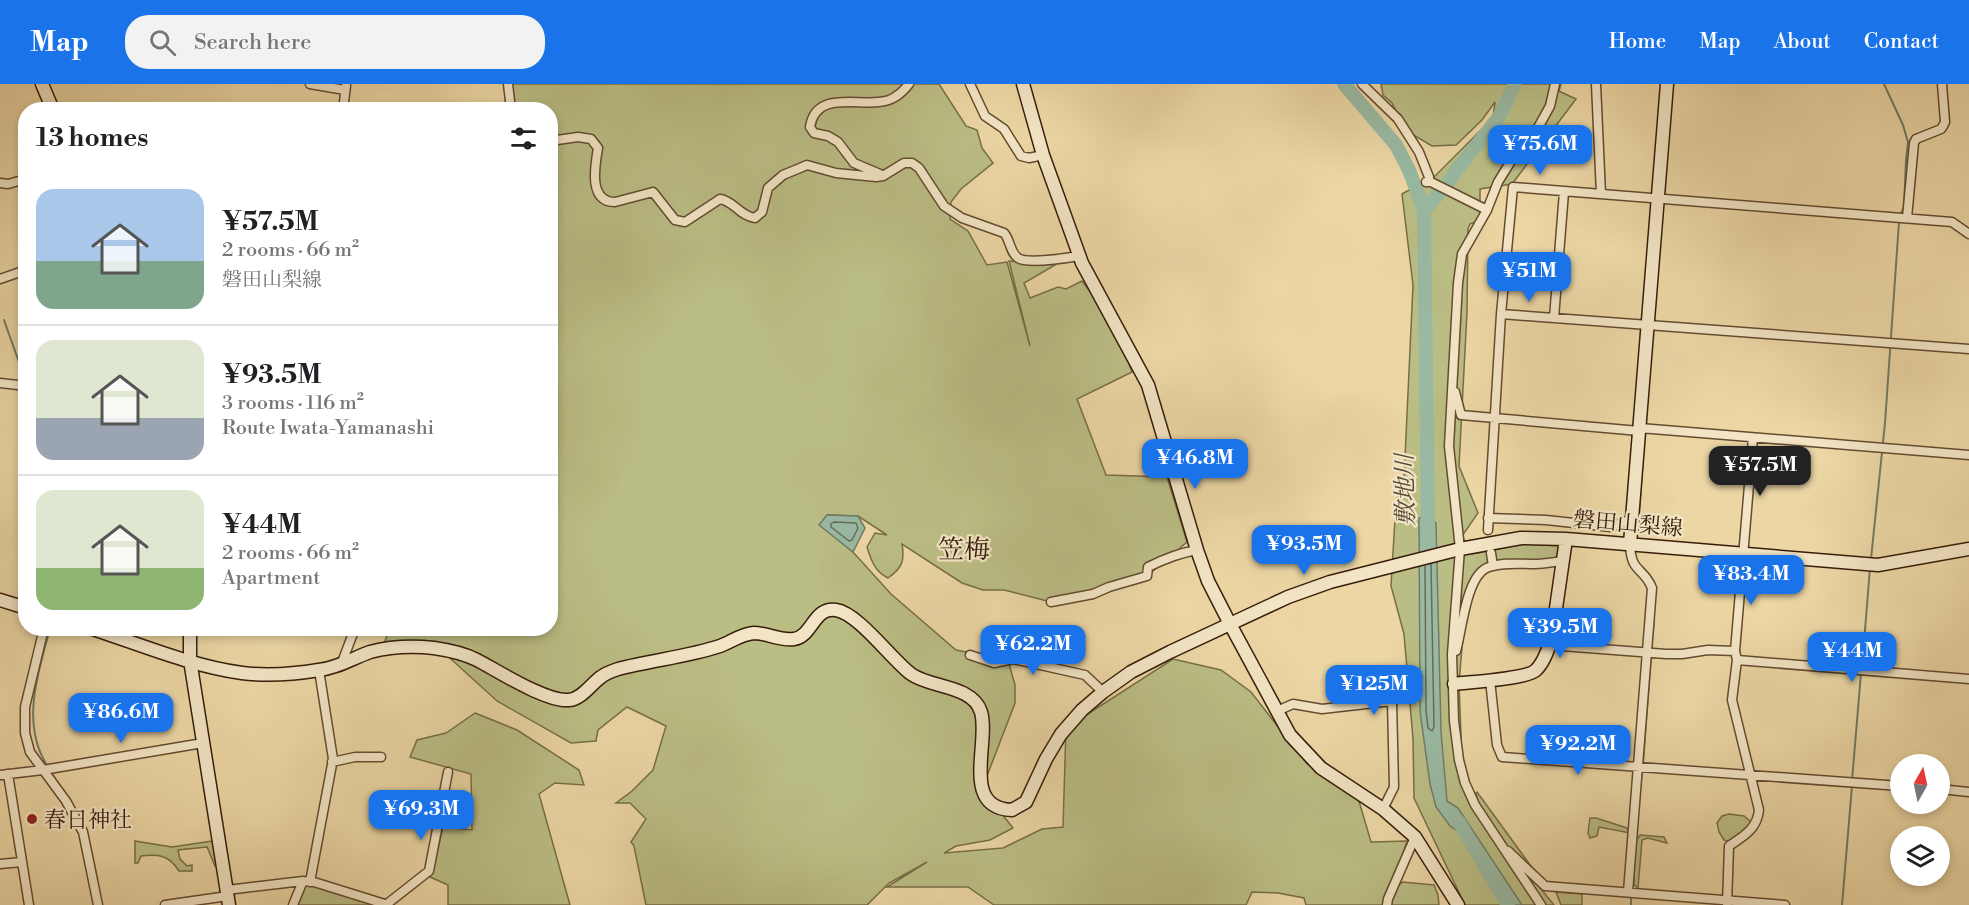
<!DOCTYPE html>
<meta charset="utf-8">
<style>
:root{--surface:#fff;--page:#f2f2f2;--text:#202124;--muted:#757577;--line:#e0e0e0;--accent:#1a73e8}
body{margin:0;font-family:"Libre Bodoni","Noto Serif JP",serif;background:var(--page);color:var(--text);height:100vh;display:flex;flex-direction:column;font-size:22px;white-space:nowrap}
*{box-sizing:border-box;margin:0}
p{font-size:20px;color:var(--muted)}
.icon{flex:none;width:33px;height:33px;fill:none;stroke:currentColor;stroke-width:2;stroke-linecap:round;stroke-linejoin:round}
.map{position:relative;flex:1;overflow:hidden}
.details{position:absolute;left:18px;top:18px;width:540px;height:534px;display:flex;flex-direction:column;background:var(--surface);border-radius:24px;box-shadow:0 3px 9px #0003}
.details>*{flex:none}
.needle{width:39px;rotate:9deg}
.fabs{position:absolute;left:1890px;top:670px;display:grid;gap:12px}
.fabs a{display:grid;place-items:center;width:60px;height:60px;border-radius:50%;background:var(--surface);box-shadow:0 3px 9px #0003;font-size:30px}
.price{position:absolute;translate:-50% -51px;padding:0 14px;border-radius:12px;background:var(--accent);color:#fff;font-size:20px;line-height:39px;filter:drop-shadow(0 2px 3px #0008)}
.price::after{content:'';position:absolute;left:50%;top:36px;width:18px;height:14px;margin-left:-9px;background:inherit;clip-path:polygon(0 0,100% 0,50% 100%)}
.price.on{background:#222;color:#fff}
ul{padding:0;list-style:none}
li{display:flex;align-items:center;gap:18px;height:150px;padding:0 18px}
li+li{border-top:2px solid var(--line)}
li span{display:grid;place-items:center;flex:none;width:168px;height:120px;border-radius:18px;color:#555}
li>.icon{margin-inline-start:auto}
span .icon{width:72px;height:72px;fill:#fffc;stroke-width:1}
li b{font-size:26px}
h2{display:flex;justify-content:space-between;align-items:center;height:72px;padding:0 18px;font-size:26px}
header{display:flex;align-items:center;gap:36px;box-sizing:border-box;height:84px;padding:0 30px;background:var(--accent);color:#fff}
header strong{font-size:28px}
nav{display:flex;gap:33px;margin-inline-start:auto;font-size:21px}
.search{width:420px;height:54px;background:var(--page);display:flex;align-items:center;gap:15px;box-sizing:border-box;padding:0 21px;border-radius:24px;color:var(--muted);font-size:22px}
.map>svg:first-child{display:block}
.green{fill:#babd84;stroke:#786d46;stroke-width:1.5}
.water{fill:#99b9a2;stroke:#727b65;stroke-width:1.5}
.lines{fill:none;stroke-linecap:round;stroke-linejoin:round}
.shore{stroke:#686b56;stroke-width:1.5}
.stream{stroke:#727b65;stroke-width:2}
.river{stroke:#99b9a2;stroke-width:14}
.street-casing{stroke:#644b30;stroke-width:11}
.secondary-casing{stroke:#371d09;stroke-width:15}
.street{stroke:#f2e4c4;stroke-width:8}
.secondary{stroke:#f2e4c4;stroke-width:12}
.poi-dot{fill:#8f2418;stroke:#f2e4c4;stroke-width:2}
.labels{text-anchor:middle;stroke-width:4.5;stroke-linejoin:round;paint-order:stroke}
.street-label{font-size:22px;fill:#371d09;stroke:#f2e4c4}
.poi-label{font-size:22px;fill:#371d09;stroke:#f2e4c4;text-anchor:start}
.water-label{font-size:24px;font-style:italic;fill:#544c37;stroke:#f2e4c4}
.quarter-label{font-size:26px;fill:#371d09;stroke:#f2e4c4}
</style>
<header>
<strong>Map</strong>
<div class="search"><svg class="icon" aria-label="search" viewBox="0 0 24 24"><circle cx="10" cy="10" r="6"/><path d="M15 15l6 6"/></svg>Search here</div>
<nav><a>Home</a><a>Map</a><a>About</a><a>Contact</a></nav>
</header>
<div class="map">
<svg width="1969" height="821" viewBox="0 0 1969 821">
<rect width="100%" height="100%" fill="#ebd6a4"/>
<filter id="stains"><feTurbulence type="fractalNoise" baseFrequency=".00333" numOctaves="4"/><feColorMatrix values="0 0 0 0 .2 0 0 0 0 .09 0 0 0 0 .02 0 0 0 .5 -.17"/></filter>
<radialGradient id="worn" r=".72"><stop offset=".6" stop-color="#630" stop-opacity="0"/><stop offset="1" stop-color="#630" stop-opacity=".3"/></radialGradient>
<path class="green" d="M508,0H939L966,42L977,46L982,64L993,79L961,105L951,118L950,135L968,147L987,181L1007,178L1030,262L1009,177L1055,181L1024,199L1030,214L1058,203L1066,205L1082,197L1115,241L1132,288L1077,315L1106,391L1167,393L1187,458L1147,492L1051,518L1004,506H983L962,499L902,460C905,477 902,484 888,494C875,488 871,476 867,463L875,449L887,451L858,432L827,431L820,441L853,468L891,510L956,566L1008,576L1015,601V619L982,705L1013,744L990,756L956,762L944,769L1003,764L1042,745L1063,743L1066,644L1173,575L1221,586L1251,608L1307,680L1356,707L1371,758L1407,757L1393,804L1403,798L1434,801L1438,811L1439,821H1306L1304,814L1278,809L1252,808L1246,821H994L968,803H887L927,778L889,799L867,821H646L634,762L631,758L646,735L630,719H616L632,707L653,686L666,642L627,623L598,646L596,657L571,659L497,617L441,566H381L390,545L550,544V26L511,25Z
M1381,0H1561L1559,7L1576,15L1512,100L1480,105V136L1470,140L1468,145L1467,228L1459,382L1478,429L1462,452L1472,470L1525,460L1561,462L1558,474L1481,485L1465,529L1459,599L1463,703L1506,762L1479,722L1476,709L1477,708L1533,785L1519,778L1554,821H1465L1414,714L1413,655L1404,550L1391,502L1396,418L1404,395L1413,201L1402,110L1435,92L1493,34L1495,18L1482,36L1456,61L1432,62L1405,46L1392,19L1383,11Z
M475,629L517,646L579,686L584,701L555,699L539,710L570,821H448V801L428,792L436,773L443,743L472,746L471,690L410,673L417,656L446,649Z
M1729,730L1744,732L1751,738L1750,743L1730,758L1724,756L1719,748L1717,739L1722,732Z
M1590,734H1596L1627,744L1630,749L1599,743L1597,752L1590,754L1588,749Z
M1640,751L1664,753L1667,759L1648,754L1642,756L1638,804L1634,801C1634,787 1630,763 1640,751Z
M135,757L172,763L212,757L218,780L215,782L207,763L178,766L180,775L187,782L192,781V787H179C169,771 159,770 141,772L138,779H135Z
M303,797L388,821H293Z
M1556,808L1582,810V821H1561Z"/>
<path class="water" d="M827,431L858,432L865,444L853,468L819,441Z
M1428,432L1436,439L1441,648L1447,717L1458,724L1522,821H1503L1496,801L1468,754L1450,742L1436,723L1430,700L1420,627L1419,434Z"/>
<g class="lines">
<path class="shore" d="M834,438L856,439L858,444L852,456L849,457L831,443V440Z
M1425,482L1426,626L1428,644L1432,647L1434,643L1431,480"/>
<path class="stream" d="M1884,0L1903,41L1908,58L1906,76L1904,123L1900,132
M4,236L26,298
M1637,458L1644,359
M1871,475L1885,339L1899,138
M1651,567L1654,537
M1862,583L1870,484
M1643,680L1651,572
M48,683C20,640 38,591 50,544
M51,688L61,704
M1852,697L1861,589
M1637,740L1642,686
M89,759L96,789
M1631,821V812
M1842,821L1852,702"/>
<path class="river" d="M1344,0L1396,61L1409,86L1424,126L1428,450
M1424,126L1449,98L1455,88L1499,33L1515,0
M1459,738L1508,821"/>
<defs>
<path id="street" d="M310,0L345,6
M508,0L511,26
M970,0L985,32L1004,45L1021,72L1029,74L1043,71
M1362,0L1398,35L1419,68L1429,93
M1596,0L1601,110
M343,26L346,2
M550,57L578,53L591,55L598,64C595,82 588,118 615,118L653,108L675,136L685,138L720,115C734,117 740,132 755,134L762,128L768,104L783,91L800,84L807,81L836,89L876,93L883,92L904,79H912L919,84L944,122L962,134L1004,149C1010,155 1010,169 1018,174C1027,180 1067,174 1079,172
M880,90L854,79L838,58L828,52L814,49L810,43C817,0 871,29 895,13C900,10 905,5 909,0
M1426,98H1431L1487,126
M0,99L8,100L26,95
M1907,134L1914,59L1916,55L1941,45L1943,42L1945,38L1942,0
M0,195L26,186
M1501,230L1969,265
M1554,234L1564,108
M0,299L26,302
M1455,308L1461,331L1639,347
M1640,344L1969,371
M1488,434L1546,436L1611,443L1632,435
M1488,446L1501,230L1513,103L1952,138L1969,150
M1491,469L1493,482
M1051,518L1093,510L1109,503L1147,492L1148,483C1164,475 1179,469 1197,466
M44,544L25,623V649L30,668L66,717L83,748L98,821
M1549,561L1666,570H1682L1708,566L1735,567
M1456,567C1462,547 1466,490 1489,483C1503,478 1520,480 1535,480C1544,480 1554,478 1563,477
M970,571L994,579L1013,575L1085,591L1103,608
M1737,576L1969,595
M341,581L355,544
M1490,596L1497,661L1502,673L1900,702
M1277,627L1293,620L1322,625L1392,617L1394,703L1383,725
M332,678L355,673H381
M8,690L29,821
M0,691L43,686L203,659
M1940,705L1969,708
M1508,767L1545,802L1785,821
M0,780L22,778
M310,798L333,675L319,586
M227,806L303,797L314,798L388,821
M1628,808L1652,504C1643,482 1631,490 1630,460
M387,820L429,787L448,688
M165,821L228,812
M293,821L303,797
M1387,821L1388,815L1415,753
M1541,821L1475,721L1465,699L1459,676L1454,637L1452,570L1460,465L1449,362L1458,199L1462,170L1487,126L1498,98L1511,77L1539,42L1550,22L1555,0
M1727,821L1729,762C1744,752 1757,745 1759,726L1732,616L1737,576L1735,567L1753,354"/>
<path id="secondary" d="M42,0L53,26
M1023,0L1043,71L1082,179L1148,301L1197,466L1208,497L1230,540L1290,651L1321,684L1383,725L1415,753L1458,821
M1630,460L1667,0
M0,516L26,524
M90,544C139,560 191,582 242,589C266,592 295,590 319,586C338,584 353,574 370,568C389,563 414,562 434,564C448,566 465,570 477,576C498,587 546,618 569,616C582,615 591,600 601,593C606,589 612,587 618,585C651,576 687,573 720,562C731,558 741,550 754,549C767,549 780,557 794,555C812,553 814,522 836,526C858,529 892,576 911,590C930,604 973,601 981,628C990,659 960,724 1012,726L1026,718L1046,675L1061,650L1082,626L1103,608L1131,588L1170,568L1288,513L1330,498L1460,465L1521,454L1566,455L1878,481L1969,465
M190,544V576L229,821
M1454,600C1470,598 1527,595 1536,586C1545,577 1549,563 1552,552L1566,455"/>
</defs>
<use href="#street" class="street-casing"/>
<use href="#secondary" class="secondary-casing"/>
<use href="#street" class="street"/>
<use href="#secondary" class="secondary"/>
</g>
<circle class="poi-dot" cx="32" cy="735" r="6"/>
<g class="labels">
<g class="street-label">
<text transform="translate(1628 439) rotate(5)" y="8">磐田山梨線</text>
</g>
<g class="poi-label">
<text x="44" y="743">春日神社</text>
</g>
<g class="water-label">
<text transform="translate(1405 406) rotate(-91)" y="8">敷地川</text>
</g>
<g class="quarter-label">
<text x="964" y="474">笠梅</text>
</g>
</g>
<rect width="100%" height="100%" filter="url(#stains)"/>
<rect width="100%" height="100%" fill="url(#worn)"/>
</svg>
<div class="fabs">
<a><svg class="needle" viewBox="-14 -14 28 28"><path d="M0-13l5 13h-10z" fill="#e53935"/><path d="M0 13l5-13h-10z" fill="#757577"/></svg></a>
<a><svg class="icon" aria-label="layers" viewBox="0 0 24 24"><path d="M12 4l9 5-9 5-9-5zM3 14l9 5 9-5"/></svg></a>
</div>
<b class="price" style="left:1540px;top:92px">¥75.6M</b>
<b class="price" style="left:1529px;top:219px">¥51M</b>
<b class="price" style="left:1195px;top:406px">¥46.8M</b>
<b class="price on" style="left:1760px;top:413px">¥57.5M</b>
<b class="price" style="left:1304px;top:492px">¥93.5M</b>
<b class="price" style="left:1751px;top:522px">¥83.4M</b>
<b class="price" style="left:1560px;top:575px">¥39.5M</b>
<b class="price" style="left:1033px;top:592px">¥62.2M</b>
<b class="price" style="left:1852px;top:599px">¥44M</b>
<b class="price" style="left:1374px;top:632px">¥125M</b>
<b class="price" style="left:121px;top:660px">¥86.6M</b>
<b class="price" style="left:1578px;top:692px">¥92.2M</b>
<b class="price" style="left:421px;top:757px">¥69.3M</b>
<section class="details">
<h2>13 homes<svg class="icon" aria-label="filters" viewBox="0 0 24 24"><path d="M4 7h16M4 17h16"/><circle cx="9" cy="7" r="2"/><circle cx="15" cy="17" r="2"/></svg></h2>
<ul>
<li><span style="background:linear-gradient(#a9c7e8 60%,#7fa58c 0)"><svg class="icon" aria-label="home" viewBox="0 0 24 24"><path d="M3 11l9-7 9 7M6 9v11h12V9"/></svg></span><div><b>¥57.5M</b><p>2 rooms · 66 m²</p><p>磐田山梨線</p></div></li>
<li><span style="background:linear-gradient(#dfe7d0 65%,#9aa5b1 0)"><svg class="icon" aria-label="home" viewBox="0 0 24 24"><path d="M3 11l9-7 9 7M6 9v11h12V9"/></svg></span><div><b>¥93.5M</b><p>3 rooms · 116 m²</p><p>Route Iwata-Yamanashi</p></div></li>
<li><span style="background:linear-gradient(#dfe7d0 65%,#8fb573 0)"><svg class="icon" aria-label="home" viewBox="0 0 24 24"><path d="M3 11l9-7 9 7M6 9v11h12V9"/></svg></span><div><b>¥44M</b><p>2 rooms · 66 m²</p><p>Apartment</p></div></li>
</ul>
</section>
</div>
